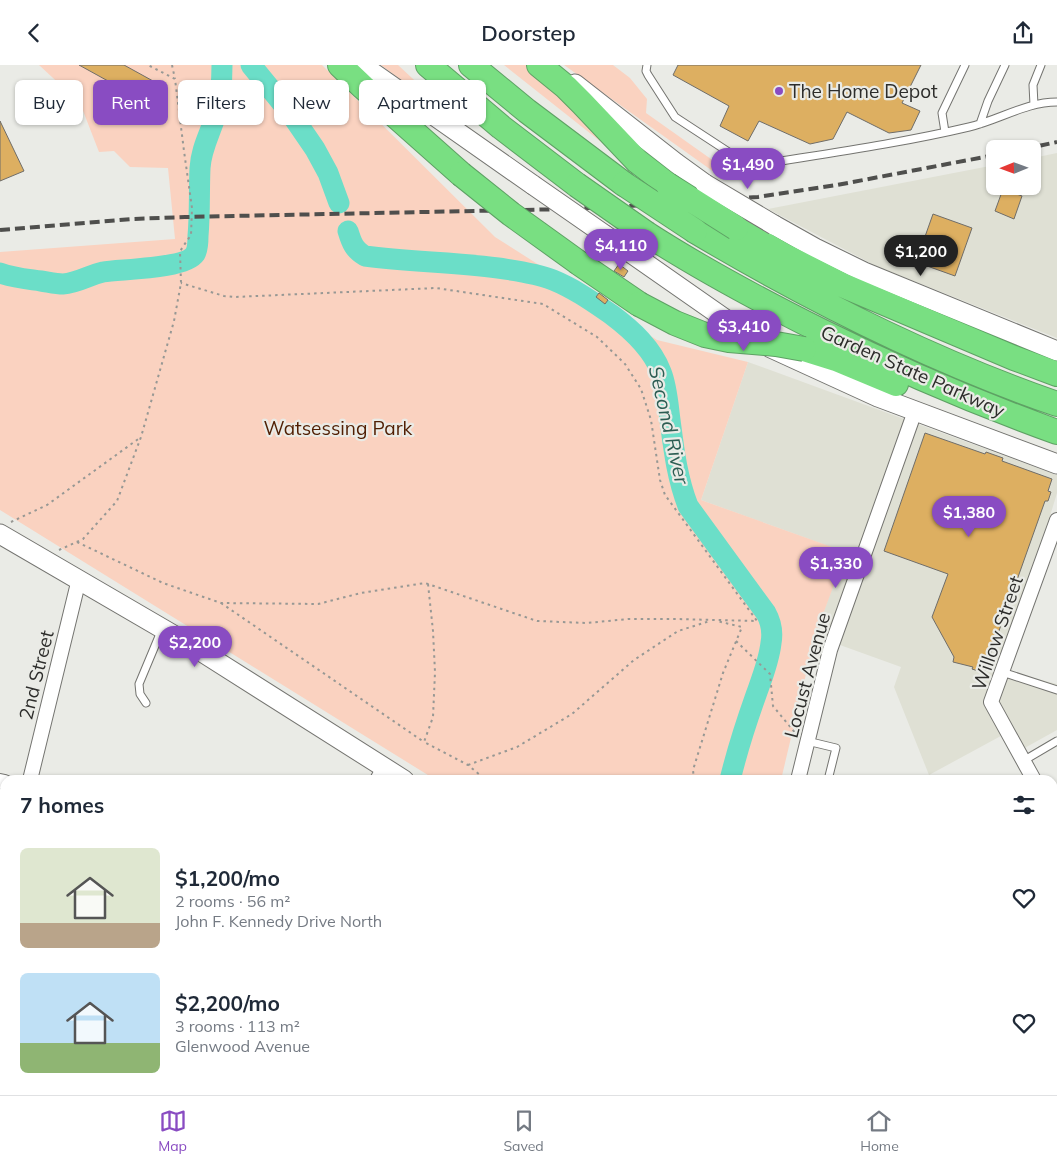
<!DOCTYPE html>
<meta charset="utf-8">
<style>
:root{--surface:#fff;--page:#f6f6f7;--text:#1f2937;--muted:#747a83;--line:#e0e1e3;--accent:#894cc2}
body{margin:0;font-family:Mulish,sans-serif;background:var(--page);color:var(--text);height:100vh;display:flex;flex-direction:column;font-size:19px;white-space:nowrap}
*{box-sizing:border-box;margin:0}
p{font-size:16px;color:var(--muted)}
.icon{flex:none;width:28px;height:28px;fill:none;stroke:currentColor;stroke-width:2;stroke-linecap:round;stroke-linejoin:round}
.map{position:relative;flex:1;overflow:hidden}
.side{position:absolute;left:0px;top:710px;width:1058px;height:320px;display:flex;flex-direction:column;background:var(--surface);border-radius:15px 15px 0 0;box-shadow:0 1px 4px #0004}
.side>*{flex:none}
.guide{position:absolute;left:15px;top:15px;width:500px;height:45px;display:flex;gap:10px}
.needle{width:32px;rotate:269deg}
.tools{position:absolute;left:986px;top:75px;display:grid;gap:10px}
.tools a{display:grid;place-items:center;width:55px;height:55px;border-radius:8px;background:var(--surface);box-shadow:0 1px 4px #0004;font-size:25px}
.price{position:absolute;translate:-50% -42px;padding:0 11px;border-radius:18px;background:var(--accent);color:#fff;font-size:16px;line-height:32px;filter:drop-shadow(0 1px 2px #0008)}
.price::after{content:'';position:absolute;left:50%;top:30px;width:15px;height:11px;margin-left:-8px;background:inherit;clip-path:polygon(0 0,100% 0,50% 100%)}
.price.active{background:#222;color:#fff}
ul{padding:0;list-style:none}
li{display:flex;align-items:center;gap:15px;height:125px;padding:0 20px}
li span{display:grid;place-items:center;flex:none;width:140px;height:100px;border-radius:8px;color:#555}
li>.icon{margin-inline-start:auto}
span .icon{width:60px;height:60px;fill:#fffc;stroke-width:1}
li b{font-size:21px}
h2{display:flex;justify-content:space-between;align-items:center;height:60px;padding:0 20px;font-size:21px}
.tag{padding:0 18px;border-radius:8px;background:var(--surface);box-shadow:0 1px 4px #0004;font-size:18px;line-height:45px}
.tag.active{background:var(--accent);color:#fff}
header{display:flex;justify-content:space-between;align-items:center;height:65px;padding:0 20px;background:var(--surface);font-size:22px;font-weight:600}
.tabs{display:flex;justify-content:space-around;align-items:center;height:70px;border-top:1px solid var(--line);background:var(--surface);font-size:14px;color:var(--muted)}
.tabs a{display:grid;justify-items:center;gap:2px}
.tabs .active{color:var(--accent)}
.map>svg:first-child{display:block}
.built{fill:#dfe0d4}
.green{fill:#fad2c0}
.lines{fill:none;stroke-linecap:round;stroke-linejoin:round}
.river{stroke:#6bdec8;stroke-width:21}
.building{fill:#ddaf61;stroke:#6f6d69}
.lane-casing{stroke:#747470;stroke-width:9}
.street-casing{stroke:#747470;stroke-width:16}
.secondary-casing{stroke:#747470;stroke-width:21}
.highway-casing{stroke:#5ea164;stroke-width:26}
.path{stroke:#979894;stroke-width:2;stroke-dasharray:2.5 4;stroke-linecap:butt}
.lane{stroke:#fff;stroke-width:7}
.street{stroke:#fff;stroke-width:14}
.secondary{stroke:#fff;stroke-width:19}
.highway{stroke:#79df82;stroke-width:24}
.rail{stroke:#4f4f4d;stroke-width:4;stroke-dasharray:10 5;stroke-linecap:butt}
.secondary-bridge-casing{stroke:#747470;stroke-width:21;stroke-linecap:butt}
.highway-bridge-casing{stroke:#5ea164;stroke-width:26;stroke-linecap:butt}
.secondary-bridge{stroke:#fff;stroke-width:19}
.highway-bridge{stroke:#79df82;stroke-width:24}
.poi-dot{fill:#894cc2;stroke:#eaebe6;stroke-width:2}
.labels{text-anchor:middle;stroke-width:4.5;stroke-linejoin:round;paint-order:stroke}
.poi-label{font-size:19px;fill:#2d2d2b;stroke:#eaebe6;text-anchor:start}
.street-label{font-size:19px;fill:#2d2d2b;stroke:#eaebe6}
.park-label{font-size:19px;fill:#511f03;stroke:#eaebe6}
.water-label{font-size:20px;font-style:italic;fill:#2c5d53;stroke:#eaebe6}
</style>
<header><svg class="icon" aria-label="back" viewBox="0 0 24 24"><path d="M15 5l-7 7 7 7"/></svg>Doorstep<svg class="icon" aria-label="share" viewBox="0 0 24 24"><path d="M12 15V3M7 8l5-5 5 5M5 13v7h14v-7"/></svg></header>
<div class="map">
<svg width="1057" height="1030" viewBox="0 0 1057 1030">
<rect width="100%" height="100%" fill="#eaebe6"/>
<path class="built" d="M1057,88V273L876,201L768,144L995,100V121H1032L1033,93Z
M748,297L1057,410V428L1003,605L1057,619V665L1021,685L1010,666L929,710L894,622L901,602L815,571L845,487L701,435Z"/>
<path class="green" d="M39,0H322L495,172L657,275L748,297L701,435L846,487L815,571L781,715H436L0,445V187L175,174L168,103L130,102L114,86L99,87L80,38Z
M381,0H398L469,66Z
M504,0H530L615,88Z
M564,0H613L630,13L647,34L646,48L718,99L714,107Z
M581,1025H878L887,1030H578Z"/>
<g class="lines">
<path class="river" d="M251,0L291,49L315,84L328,108L339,138
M348,166C352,179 354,184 365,191C409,197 454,197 498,203C517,206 536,208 553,215C575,224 593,237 612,250C632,265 652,283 661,307C667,322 668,340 670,355C674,386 677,412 688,441L766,548C771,557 773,567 771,578C769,596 762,613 756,630C746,658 737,686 730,715
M0,208C13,213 27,214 41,216C48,217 56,219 63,219C78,218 89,210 103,207C120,204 185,204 195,189C198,184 198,177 198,171C200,148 199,126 200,103C201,83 211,67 216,49C221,33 222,17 222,0
M765,1025L770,1030"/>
</g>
<path class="building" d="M79,0H124L153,16L144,33L124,22L120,30L105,21L108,16Z
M678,0H921L902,38L920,46L911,65L889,68L847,47L833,74L810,79L759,56L748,76L720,61L729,41L673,10Z
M0,56L24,106L0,116Z
M1003,124L1022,131L1014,154L995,146Z
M933,149L972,163L955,211L916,197Z
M619,199L628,206L624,212L614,206Z
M599,228L608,235L605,239L596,232Z
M925,368L985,389L986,387L1003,393L1002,396L1052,414L1048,426L1051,427L1048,436H1045L984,608L972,604L973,602L953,597L954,592L932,552L948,509L884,486Z"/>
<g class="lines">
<defs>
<path id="lane" d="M647,0L646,6L648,10L675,52L750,101C823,89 897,79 969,62C999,55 1026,37 1057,37
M1034,40L1033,20L1041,0
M980,59L988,36L1005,0
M945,67L942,48L965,0
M1002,607L1057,625
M146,638L140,629L139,619L162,564
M807,676L836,683L828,715
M1023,696L1057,676"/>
<path id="street" d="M30,715L79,514
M377,715L384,702
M798,715L830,585L915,346
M1034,715L991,637L1057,455
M0,716L5,717
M1052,750L1057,758
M0,940H5
M267,1025L276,1030
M203,1030L206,1025
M402,1030L405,1025
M566,1030L569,1025"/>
<path id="secondary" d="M362,0L533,120
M575,19L676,98L705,119
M774,160L815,183L864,207L1057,286
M605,170L741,265L771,283L878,332L1057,399
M0,469L194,582L404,715
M1052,911L1057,912
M917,1025L926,1030"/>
<path id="highway" d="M340,0L363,22L461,109
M428,0L501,62L577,120
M471,0L527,46L624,119
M539,0L566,22L582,38L637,96L668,120
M736,163L783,190L842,220L1014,293L1057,309
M695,166C811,235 930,295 1057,339
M647,169C703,205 763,237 823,267C899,305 977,338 1057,367
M579,198L639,239
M804,284L836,294L896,319"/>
</defs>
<use href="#lane" class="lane-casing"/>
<use href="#street" class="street-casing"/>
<use href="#secondary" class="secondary-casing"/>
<use href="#highway" class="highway-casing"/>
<path class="path" d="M172,0L175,14
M11,457L47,440L141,372
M77,477L163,518L221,538L318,539L361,528L425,518L537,556L587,558L628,554H676L757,556L665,430L660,415L651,355L641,324L625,299L597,272L543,239L436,223L235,232L224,231L181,218
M59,485L83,474L117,436L141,372L174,256L181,218L180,187L182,183L191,170L192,143L184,86L175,14L148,0
M428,519L433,566L435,607L433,652L424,677L468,700L486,715
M221,538L424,677
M736,576L770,609L773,641L797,670
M468,700L517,682L572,649L634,595L678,566L710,556
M694,715L693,705L723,608L742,562L717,556
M872,1025L873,1030"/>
<use href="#lane" class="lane"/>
<use href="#street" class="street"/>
<use href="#secondary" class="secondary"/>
<use href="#highway" class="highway"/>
<path class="rail" d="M1025,84L1057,77
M0,165L132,154L185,152L568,144L628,141L758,132L837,120L995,90"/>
<defs>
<path id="secondary-bridge" d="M705,119L774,160
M533,120L605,170"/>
<path id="highway-bridge" d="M461,109L511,149L579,198
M624,119L695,166
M577,120L647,169
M668,120L736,163
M639,239L675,258L705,270L729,275L776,279L804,284"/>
</defs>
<use href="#secondary-bridge" class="secondary-bridge-casing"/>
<use href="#highway-bridge" class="highway-bridge-casing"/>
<use href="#secondary-bridge" class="secondary-bridge"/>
<use href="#highway-bridge" class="highway-bridge"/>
</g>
<circle class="poi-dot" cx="779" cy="26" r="5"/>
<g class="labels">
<g class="poi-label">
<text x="789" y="33">The Home Depot</text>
</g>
<g class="street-label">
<text transform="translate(913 306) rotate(24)" y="7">Garden State Parkway</text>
<text transform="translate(997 568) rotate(-71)" y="7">Willow Street</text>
<text transform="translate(36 610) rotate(-76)" y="7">2nd Street</text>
<text transform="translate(807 610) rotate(-75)" y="7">Locust Avenue</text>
</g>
<g class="park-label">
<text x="338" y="370">Watsessing Park</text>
</g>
<g class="water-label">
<text transform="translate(669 360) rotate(77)" y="7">Second River</text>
</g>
</g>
</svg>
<div class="tools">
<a><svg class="needle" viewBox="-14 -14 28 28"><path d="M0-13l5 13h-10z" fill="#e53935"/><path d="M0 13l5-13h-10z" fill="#747a83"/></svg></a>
</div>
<b class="price" style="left:748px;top:125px">$1,490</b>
<b class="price" style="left:621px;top:206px">$4,110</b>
<b class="price active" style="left:921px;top:212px">$1,200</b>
<b class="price" style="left:744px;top:287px">$3,410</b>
<b class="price" style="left:969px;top:473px">$1,380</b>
<b class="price" style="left:836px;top:524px">$1,330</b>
<b class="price" style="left:195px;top:603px">$2,200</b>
<div class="guide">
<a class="tag">Buy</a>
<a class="tag active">Rent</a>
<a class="tag">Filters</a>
<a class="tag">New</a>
<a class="tag">Apartment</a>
</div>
<section class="side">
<h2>7 homes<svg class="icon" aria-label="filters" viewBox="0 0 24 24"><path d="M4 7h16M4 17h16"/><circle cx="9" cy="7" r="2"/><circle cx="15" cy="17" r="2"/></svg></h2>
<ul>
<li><span style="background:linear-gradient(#dfe7d0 75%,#b9a48a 0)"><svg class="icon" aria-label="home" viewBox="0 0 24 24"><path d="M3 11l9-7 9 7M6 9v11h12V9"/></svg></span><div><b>$1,200/mo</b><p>2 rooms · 56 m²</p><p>John F. Kennedy Drive North</p></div><svg class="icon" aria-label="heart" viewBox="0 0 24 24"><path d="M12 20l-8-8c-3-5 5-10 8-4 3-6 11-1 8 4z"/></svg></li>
<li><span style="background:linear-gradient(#bfe0f5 70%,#8fb573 0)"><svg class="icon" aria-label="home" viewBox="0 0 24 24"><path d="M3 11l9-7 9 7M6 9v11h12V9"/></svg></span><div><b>$2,200/mo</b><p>3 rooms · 113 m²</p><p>Glenwood Avenue</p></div><svg class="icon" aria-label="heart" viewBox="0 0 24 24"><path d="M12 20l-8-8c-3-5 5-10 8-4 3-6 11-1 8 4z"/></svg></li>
</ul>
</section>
</div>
<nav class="tabs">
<a class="active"><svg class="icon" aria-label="map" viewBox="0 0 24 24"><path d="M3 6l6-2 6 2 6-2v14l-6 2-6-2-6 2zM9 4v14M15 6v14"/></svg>Map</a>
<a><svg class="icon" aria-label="saved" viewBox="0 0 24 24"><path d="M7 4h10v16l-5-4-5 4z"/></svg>Saved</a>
<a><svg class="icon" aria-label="home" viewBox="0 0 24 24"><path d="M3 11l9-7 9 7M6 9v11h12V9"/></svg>Home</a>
</nav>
